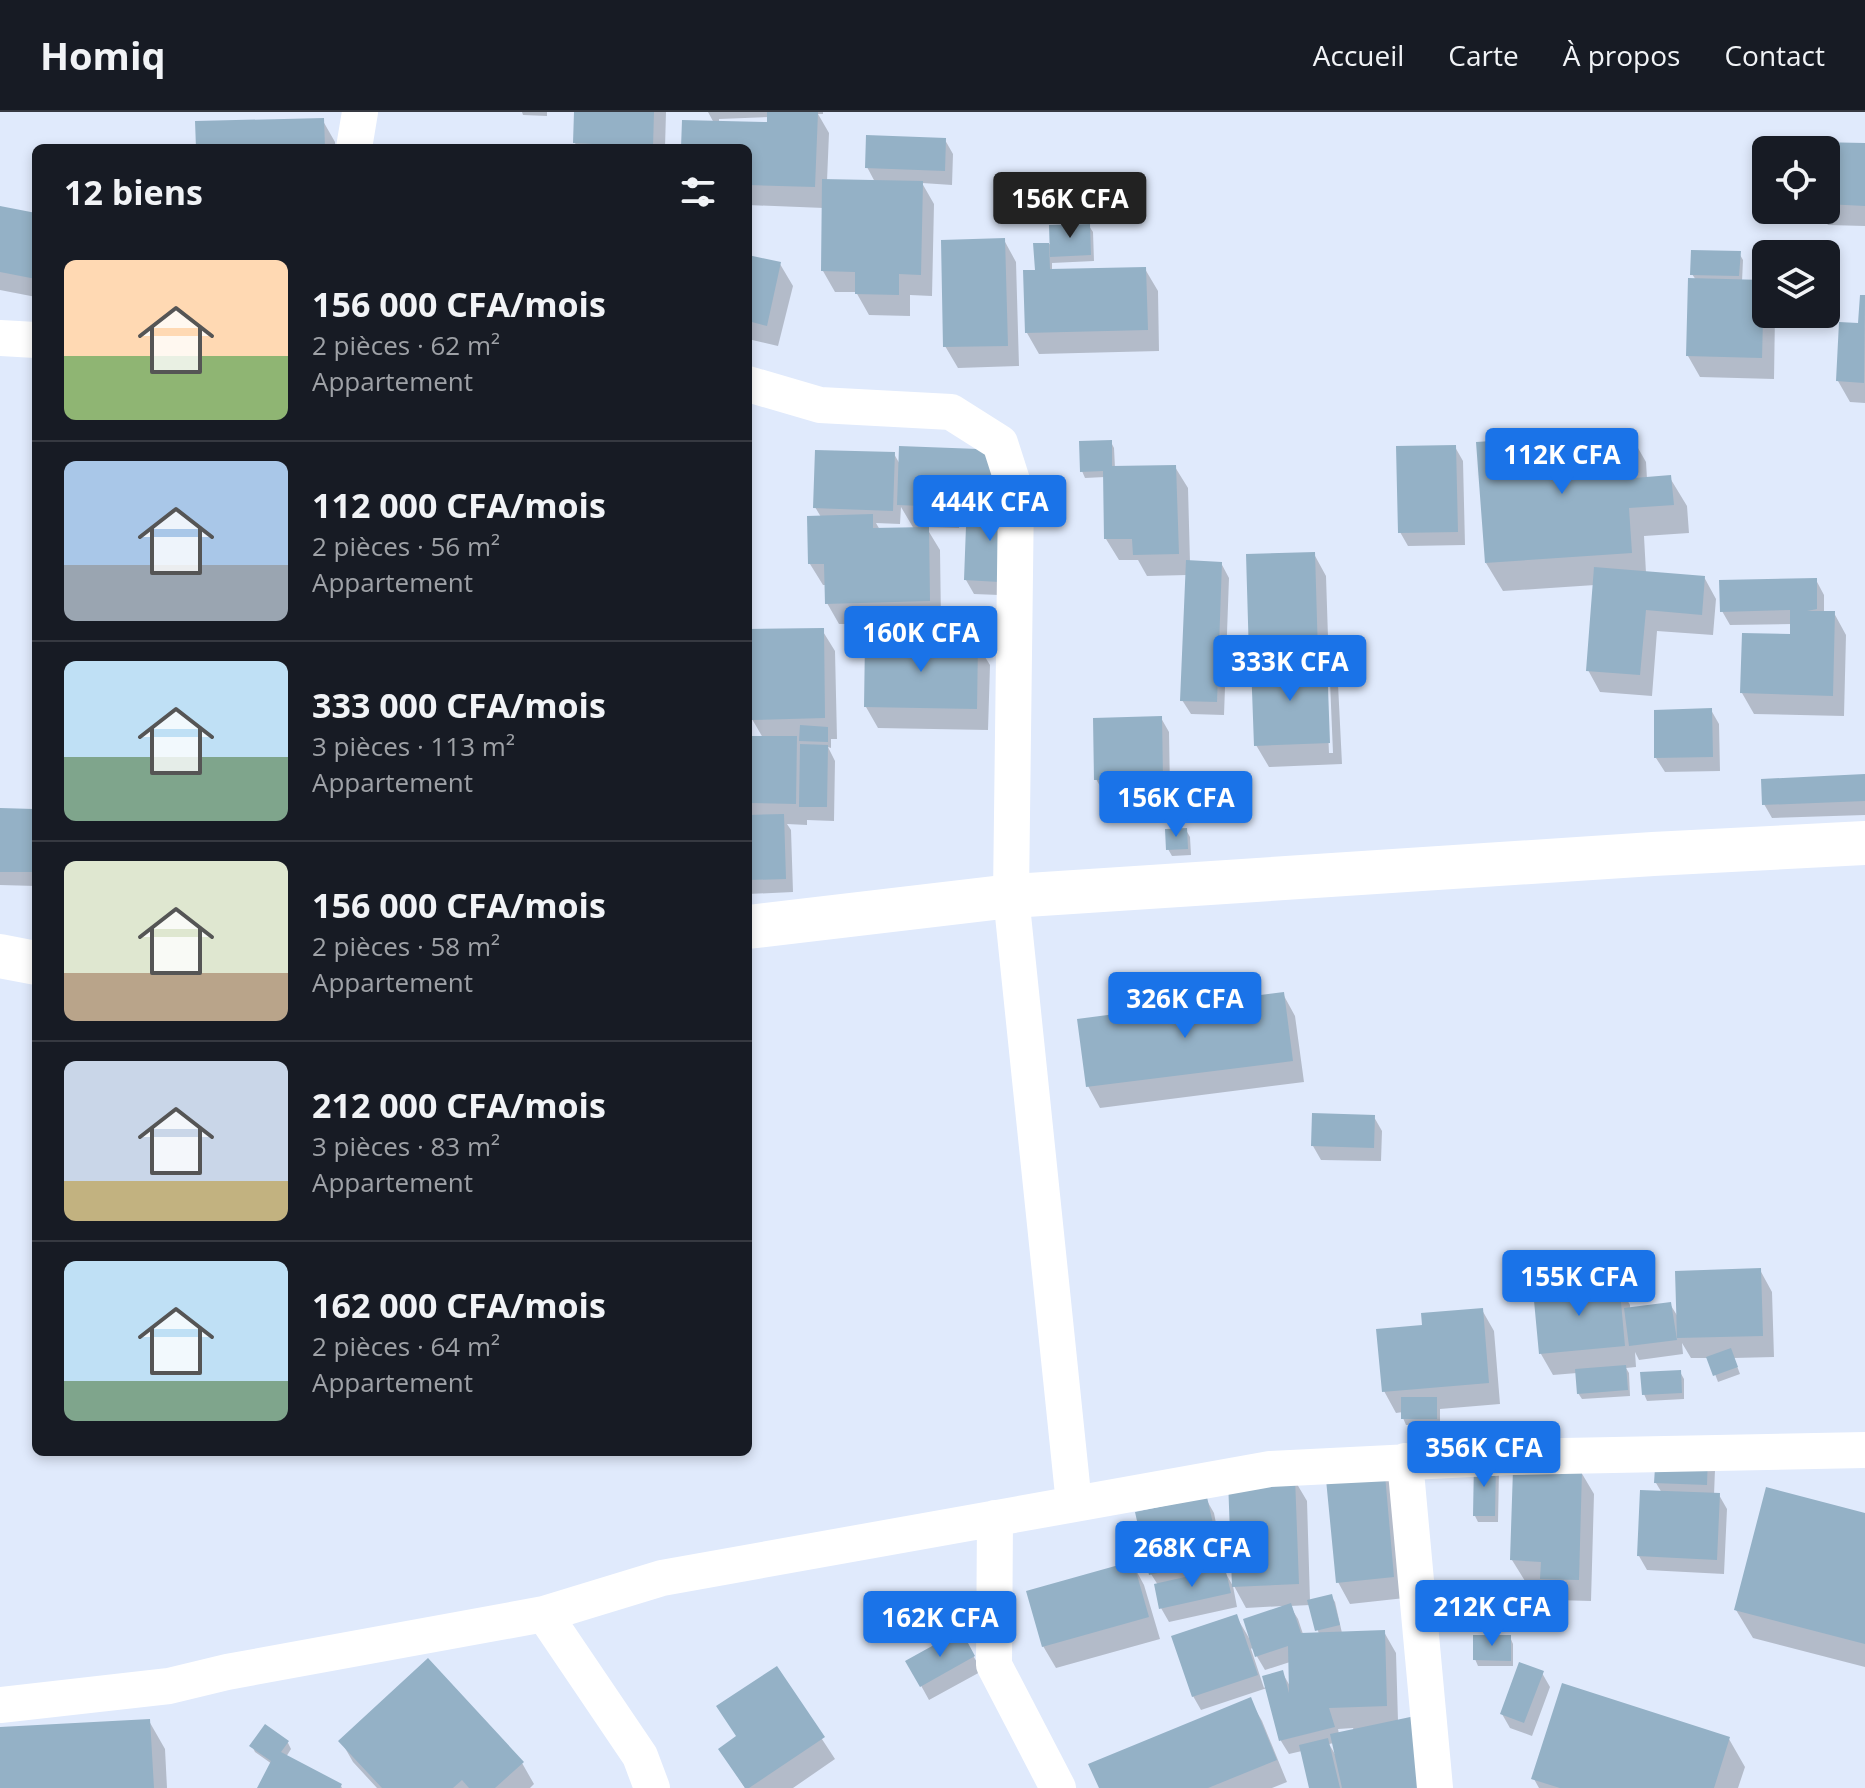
<!DOCTYPE html>
<html lang="fr">
<meta charset="utf-8">
<style>
:root{--surface:#171b24;--page:#20242c;--text:#f1f3f6;--muted:#9ea1a6;--line:#363941;--accent:#1a73e8}
body{margin:0;font-family:"Open Sans",sans-serif;background:var(--page);color:var(--text);height:100vh;display:flex;flex-direction:column;font-size:30px;white-space:nowrap}
*{box-sizing:border-box;margin:0}
p{font-size:26px;color:var(--muted)}
.icon{flex:none;width:44px;height:44px;fill:none;stroke:currentColor;stroke-width:2;stroke-linecap:round;stroke-linejoin:round}
.map{position:relative;flex:1;overflow:hidden}
.panel{position:absolute;left:32px;top:32px;width:720px;height:1312px;display:flex;flex-direction:column;background:var(--surface);border-radius:12px;box-shadow:0 4px 12px #0003}
.panel>*{flex:none}
.controls{position:absolute;left:1752px;top:24px;display:grid;gap:16px}
.controls a{display:grid;place-items:center;width:88px;height:88px;border-radius:12px;background:var(--surface);box-shadow:0 4px 12px #0003;font-size:40px}
.price{position:absolute;translate:-50% -68px;padding:0 18px;border-radius:8px;background:var(--accent);color:#fff;font-size:26px;line-height:52px;filter:drop-shadow(0 2px 4px #0008)}
.price::after{content:'';position:absolute;left:50%;top:48px;width:24px;height:18px;margin-left:-12px;background:inherit;clip-path:polygon(0 0,100% 0,50% 100%)}
.price.active{background:#222;color:#fff}
ul{padding:0;list-style:none}
li{display:flex;align-items:center;gap:24px;height:200px;padding:0 32px}
li+li{border-top:2px solid var(--line)}
li span{display:grid;place-items:center;flex:none;width:224px;height:160px;border-radius:12px;color:#555}
li>.icon{margin-inline-start:auto}
span .icon{width:96px;height:96px;fill:#fffc;stroke-width:1}
li b{font-size:34px}
h2{display:flex;justify-content:space-between;align-items:center;height:96px;padding:0 32px;font-size:34px}
header{display:flex;align-items:center;gap:48px;box-sizing:border-box;height:112px;padding:0 40px;background:var(--surface);border-bottom:2px solid var(--line)}
header strong{font-size:38px}
nav{display:flex;gap:44px;margin-inline-start:auto;font-size:28px}
.map>svg:first-child{display:block}
.shadow{fill:#0003;fill-rule:evenodd}
.building{fill:#94b1c6}
.lines{fill:none;stroke-linecap:round;stroke-linejoin:round}
.street{stroke:#fff;stroke-width:36}
.secondary{stroke:#fff;stroke-width:44}
</style>
<header>
<strong>Homiq</strong>
<nav><a>Accueil</a><a>Carte</a><a>À propos</a><a>Contact</a></nav>
</header>
<div class="map">
<svg width="1865" height="1676" viewBox="0 0 1865 1676">
<rect width="100%" height="100%" fill="#e0eafc"/>
<path class="shadow" d="M522,0H547V4L523,3Z
M576,0H666L665,36H578L575,31Z
M708,0H823V2H818L829,21L827,69L875,70L867,55L945,28L953,42L952,73L922,71L934,92L932,184L910,183V204L869,203L856,180H835L823,159L824,96L748,93V36H683L714,11ZM769,5V12L719,11V7Z
M323,9L335,30V36H198Z
M1865,33V114L1828,113L1819,98H1826V38H1817Z
M0,96L36,103V185L0,178Z
M1089,114L1093,120L1094,149L1052,151V159L1145,157L1158,179L1159,239L1039,242L1027,221L1037,160L1035,133L1052,132Z
M1004,128L1016,150L1019,254L958,256L945,234Z
M1739,141L1743,148L1742,170H1763L1766,175V202H1775L1774,267L1700,265L1688,244L1696,168L1692,162Z
M748,145L780,152L793,174L778,234L748,227Z
M1861,185H1865V291L1850,290L1838,269L1860,213Z
M748,287L749,289L751,336H748Z
M1630,322L1646,350L1647,367L1670,366L1687,394L1689,421L1644,424L1646,461L1704,465L1716,487L1713,523L1657,519L1652,584L1600,580L1588,558L1595,473L1503,479L1486,451Z
M1111,330L1114,336L1115,356L1175,355L1188,376L1190,450L1221,451L1229,466L1224,603L1191,602L1182,588L1187,463L1147,464L1138,448H1119L1106,427L1105,365L1085,366L1082,359Z
M1455,335L1463,349L1465,433L1408,434L1400,420Z
M1004,340L1028,484L974,482L966,468L968,405H960L959,416L926,415L940,438L941,510H938L939,526L911,527V531L977,532L990,553L988,618L878,616L866,595L886,530L882,523L881,512H839L827,491V473H823L810,452L821,405L815,395L894,342L901,354ZM901,395L914,417L880,418L876,411L900,412Z
M1314,442L1326,464L1329,556L1338,572L1342,652L1269,655L1256,633V553L1251,544ZM1326,570H1330L1333,641H1329Z
M1816,468L1824,483V501H1834L1846,523L1844,604L1754,602L1742,581L1792,524V512L1730,513L1722,499Z
M822,518L835,539L837,627H831V636L828,635L835,649L834,709L807,708V713L787,712L791,718L793,780L748,782V626H763L752,607Z
M1711,598L1719,612L1720,659L1665,660L1656,646Z
M1161,606L1169,620L1170,680L1104,681L1096,667Z
M1865,664V703L1772,706L1764,692Z
M0,698L33,699L36,705V774L0,773Z
M1186,718L1190,725L1191,743L1172,744L1168,737Z
M1283,882L1295,904L1304,970L1100,996L1088,974Z
M1374,1005L1382,1019L1381,1049L1321,1048L1313,1034Z
M1760,1158L1772,1180L1774,1245L1734,1246L1740,1262L1718,1270L1709,1246H1691L1682,1231L1683,1242L1639,1248L1635,1240L1636,1255L1626,1256L1629,1261L1630,1284L1582,1287L1578,1281L1577,1261L1553,1263L1541,1242L1535,1180L1618,1171L1630,1193V1197L1670,1192L1678,1205Z
M1482,1198L1494,1219L1500,1292L1440,1297V1313H1406L1403,1306V1300L1396,1301L1384,1279L1424,1214Z
M1680,1260L1684,1267V1287L1647,1289L1644,1282Z
M1658,1342L1715,1358L1714,1383H1719L1727,1397L1724,1462L1647,1458L1639,1444L1662,1381L1656,1371Z
M1383,1354L1395,1375L1405,1486L1350,1492L1338,1470Z
M1499,1358L1498,1410H1478L1475,1404Z
M1581,1360L1594,1382L1591,1489L1555,1488L1545,1470L1525,1469L1512,1448Z
M1294,1367L1307,1389L1310,1489L1331,1484L1335,1490L1342,1521L1384,1520L1396,1541L1398,1609L1437,1676H1311L1302,1639L1289,1642L1281,1629L1267,1576L1201,1598L1193,1584L1236,1504L1249,1526L1283,1494L1246,1496L1234,1474ZM1310,1493L1319,1522H1303L1298,1507L1290,1494ZM1252,1536L1265,1558L1290,1550L1291,1576L1282,1560L1264,1576L1251,1537ZM1353,1616L1354,1619L1339,1622L1338,1617ZM1334,1631L1336,1644L1329,1632Z
M1206,1387L1214,1401L1226,1462L1233,1474L1237,1495L1169,1510L1161,1496L1158,1473L1151,1462Z
M1865,1403V1555L1753,1526L1736,1498Z
M1132,1451L1144,1473L1160,1527L1056,1556L1043,1534Z
M960,1521L982,1559L929,1588L908,1550Z
M1510,1525L1513,1532V1554H1478L1475,1547Z
M776,1557L835,1647L793,1676H745L721,1638L737,1626Z
M1542,1561L1550,1575L1532,1624L1510,1616L1502,1602Z
M1250,1588L1262,1609L1287,1670L1272,1676H1101Z
M149,1609L165,1637L167,1676H0V1617Z
M265,1615L288,1631L291,1637L286,1645L341,1674L342,1676H259L272,1652L255,1640L252,1634Z
M1729,1627L1745,1655L1738,1676H1539L1534,1667Z
M341,1629L522,1651L534,1672L530,1676H377L353,1650Z"/>
<path class="building" d="M574,0H654L653,35L573,31Z
M767,0H818L815,75L748,73V36H681L682,8L767,10Z
M324,6L325,36H196L195,9Z
M866,23L946,26L945,59L865,56Z
M1816,30L1865,31V94L1826,92V38H1815Z
M822,67L923,69L921,163L899,162V183L855,182V160L821,159Z
M0,94L36,101V167L0,160Z
M1090,112L1091,143L1050,145L1049,113Z
M1005,126L1008,234L943,235L941,128Z
M1033,131H1049L1050,157L1146,155L1148,218L1025,221L1023,158H1035Z
M1691,138L1741,139L1739,164L1690,163Z
M748,143L781,150L767,214L748,209Z
M1688,166L1764,168L1762,246L1686,244Z
M1860,183H1865L1864,271L1836,269L1839,210L1858,211Z
M1631,320L1634,366L1671,363L1674,393L1629,396L1632,441L1485,451L1476,330Z
M1112,328V354L1176,353L1179,442L1133,443L1132,427H1104L1103,359L1080,360L1079,329Z
M1456,333L1458,420L1398,421L1396,334Z
M899,334L1005,338L1003,386L948,384V395L897,393Z
M815,338L895,340L893,399L813,396Z
M967,387L1009,389L1020,471L964,468Z
M873,402V416L929,415L930,489L825,492L824,452H808L807,404Z
M1315,440L1318,543L1249,544L1246,442Z
M1186,448L1222,450L1217,590L1180,589Z
M1594,455L1705,464L1702,503L1646,498L1640,563L1586,559Z
M1817,466V497L1807,499H1835L1833,584L1740,581L1742,521L1790,522V498L1720,500L1719,468Z
M935,500L937,520L880,523L879,504Z
M824,516L825,606L750,608L748,517Z
M865,528L978,530L977,597L864,595Z
M1327,548L1330,631L1254,634L1251,551Z
M1712,596L1713,645L1654,646V598Z
M1162,604L1163,667L1094,668L1093,606Z
M800,613L828,615V630L799,629Z
M748,624H797L796,692L748,691Z
M800,632L828,633L827,695H799Z
M1865,662V689L1762,693L1761,667Z
M0,696L34,697L33,760H0Z
M784,702L786,767L748,768V703Z
M1187,716L1188,737L1166,738L1165,717Z
M1284,880L1293,949L1086,975L1077,907Z
M1312,1001L1375,1003L1374,1036L1311,1034Z
M1761,1156L1763,1224L1677,1226L1675,1159Z
M1619,1169L1625,1234L1539,1242L1533,1178Z
M1671,1190L1677,1228L1629,1234L1624,1196Z
M1483,1196L1489,1271L1382,1280L1376,1217L1422,1213L1421,1201Z
M1731,1236L1738,1255L1713,1264L1706,1245Z
M1626,1253L1628,1278L1577,1282L1575,1257Z
M1681,1258L1682,1281L1642,1283L1640,1260Z
M1401,1285H1437V1307H1401Z
M1656,1340L1708,1342L1707,1373L1654,1371Z
M1474,1349L1496,1350L1495,1404H1473Z
M1384,1352L1394,1465L1336,1471L1325,1357Z
M1513,1357L1582,1358L1579,1468L1540,1467L1541,1450L1510,1448Z
M1295,1365L1299,1472L1232,1475L1228,1368Z
M1766,1375L1865,1401V1532L1734,1498Z
M1640,1378L1720,1381L1717,1448L1637,1444Z
M1207,1385L1221,1447L1149,1463L1135,1400Z
M1133,1449L1149,1505L1042,1535L1026,1479Z
M1225,1456L1231,1481L1159,1497L1154,1472Z
M1332,1482L1340,1513L1315,1519L1307,1488Z
M1291,1491L1301,1521L1385,1518L1387,1594L1329,1596L1335,1615L1279,1629L1262,1564L1283,1558L1289,1581L1288,1534L1255,1545L1243,1507Z
M1237,1502L1258,1563L1192,1585L1171,1524Z
M961,1518L975,1544L920,1575L905,1549Z
M1473,1523H1511V1549L1473,1548Z
M428,1546L524,1650L495,1676H469L462,1668L453,1676H382L338,1629Z
M1519,1550L1544,1559L1524,1611L1500,1602Z
M777,1554L825,1625L749,1676H745L718,1637L736,1624L716,1594Z
M1562,1571L1730,1625L1714,1676H1560L1531,1667Z
M1251,1585L1277,1648L1208,1676H1099L1088,1652Z
M1415,1604L1431,1676H1342L1330,1622Z
M150,1607L154,1676H0V1615Z
M265,1612L289,1629L281,1640L342,1672L340,1676H257L271,1649L249,1634Z
M1328,1626L1340,1676H1309L1299,1633Z"/>
<g class="lines">
<path class="street" d="M354,36L360,0
M0,226L36,228
M748,272L820,293L951,300L1000,331L1016,381L1011,784L1074,1392
M1405,1349L1435,1676
M995,1406L994,1553L1058,1676
M544,1502L640,1644L652,1676
M0,1593L169,1574L227,1560L544,1502L662,1466L1270,1357L1511,1345L1865,1338"/>
<path class="secondary" d="M748,815L1011,784L1653,742L1865,731
M0,844L36,851"/>
</g>
</svg>
<div class="controls">
<a><svg class="icon" aria-label="locate" viewBox="0 0 24 24"><circle cx="12" cy="12" r="6"/><path d="M12 2v4M12 18v4M2 12h4M18 12h4"/></svg></a>
<a><svg class="icon" aria-label="layers" viewBox="0 0 24 24"><path d="M12 4l9 5-9 5-9-5zM3 14l9 5 9-5"/></svg></a>
</div>
<b class="price active" style="left:1070px;top:128px">156K CFA</b>
<b class="price" style="left:1562px;top:384px">112K CFA</b>
<b class="price" style="left:990px;top:431px">444K CFA</b>
<b class="price" style="left:921px;top:562px">160K CFA</b>
<b class="price" style="left:1290px;top:591px">333K CFA</b>
<b class="price" style="left:1176px;top:727px">156K CFA</b>
<b class="price" style="left:1185px;top:928px">326K CFA</b>
<b class="price" style="left:1579px;top:1206px">155K CFA</b>
<b class="price" style="left:1484px;top:1377px">356K CFA</b>
<b class="price" style="left:1192px;top:1477px">268K CFA</b>
<b class="price" style="left:1492px;top:1536px">212K CFA</b>
<b class="price" style="left:940px;top:1547px">162K CFA</b>
<section class="panel">
<h2>12 biens<svg class="icon" aria-label="filters" viewBox="0 0 24 24"><path d="M4 7h16M4 17h16"/><circle cx="9" cy="7" r="2"/><circle cx="15" cy="17" r="2"/></svg></h2>
<ul>
<li><span style="background:linear-gradient(#ffd9b3 60%,#8fb573 0)"><svg class="icon" aria-label="home" viewBox="0 0 24 24"><path d="M3 11l9-7 9 7M6 9v11h12V9"/></svg></span><div><b>156 000 CFA/mois</b><p>2 pièces · 62 m²</p><p>Appartement</p></div></li>
<li><span style="background:linear-gradient(#a9c7e8 65%,#9aa5b1 0)"><svg class="icon" aria-label="home" viewBox="0 0 24 24"><path d="M3 11l9-7 9 7M6 9v11h12V9"/></svg></span><div><b>112 000 CFA/mois</b><p>2 pièces · 56 m²</p><p>Appartement</p></div></li>
<li><span style="background:linear-gradient(#bfe0f5 60%,#7fa58c 0)"><svg class="icon" aria-label="home" viewBox="0 0 24 24"><path d="M3 11l9-7 9 7M6 9v11h12V9"/></svg></span><div><b>333 000 CFA/mois</b><p>3 pièces · 113 m²</p><p>Appartement</p></div></li>
<li><span style="background:linear-gradient(#dfe7d0 70%,#b9a48a 0)"><svg class="icon" aria-label="home" viewBox="0 0 24 24"><path d="M3 11l9-7 9 7M6 9v11h12V9"/></svg></span><div><b>156 000 CFA/mois</b><p>2 pièces · 58 m²</p><p>Appartement</p></div></li>
<li><span style="background:linear-gradient(#c9d6e8 75%,#c2b280 0)"><svg class="icon" aria-label="home" viewBox="0 0 24 24"><path d="M3 11l9-7 9 7M6 9v11h12V9"/></svg></span><div><b>212 000 CFA/mois</b><p>3 pièces · 83 m²</p><p>Appartement</p></div></li>
<li><span style="background:linear-gradient(#bfe0f5 75%,#7fa58c 0)"><svg class="icon" aria-label="home" viewBox="0 0 24 24"><path d="M3 11l9-7 9 7M6 9v11h12V9"/></svg></span><div><b>162 000 CFA/mois</b><p>2 pièces · 64 m²</p><p>Appartement</p></div></li>
</ul>
</section>
</div>
